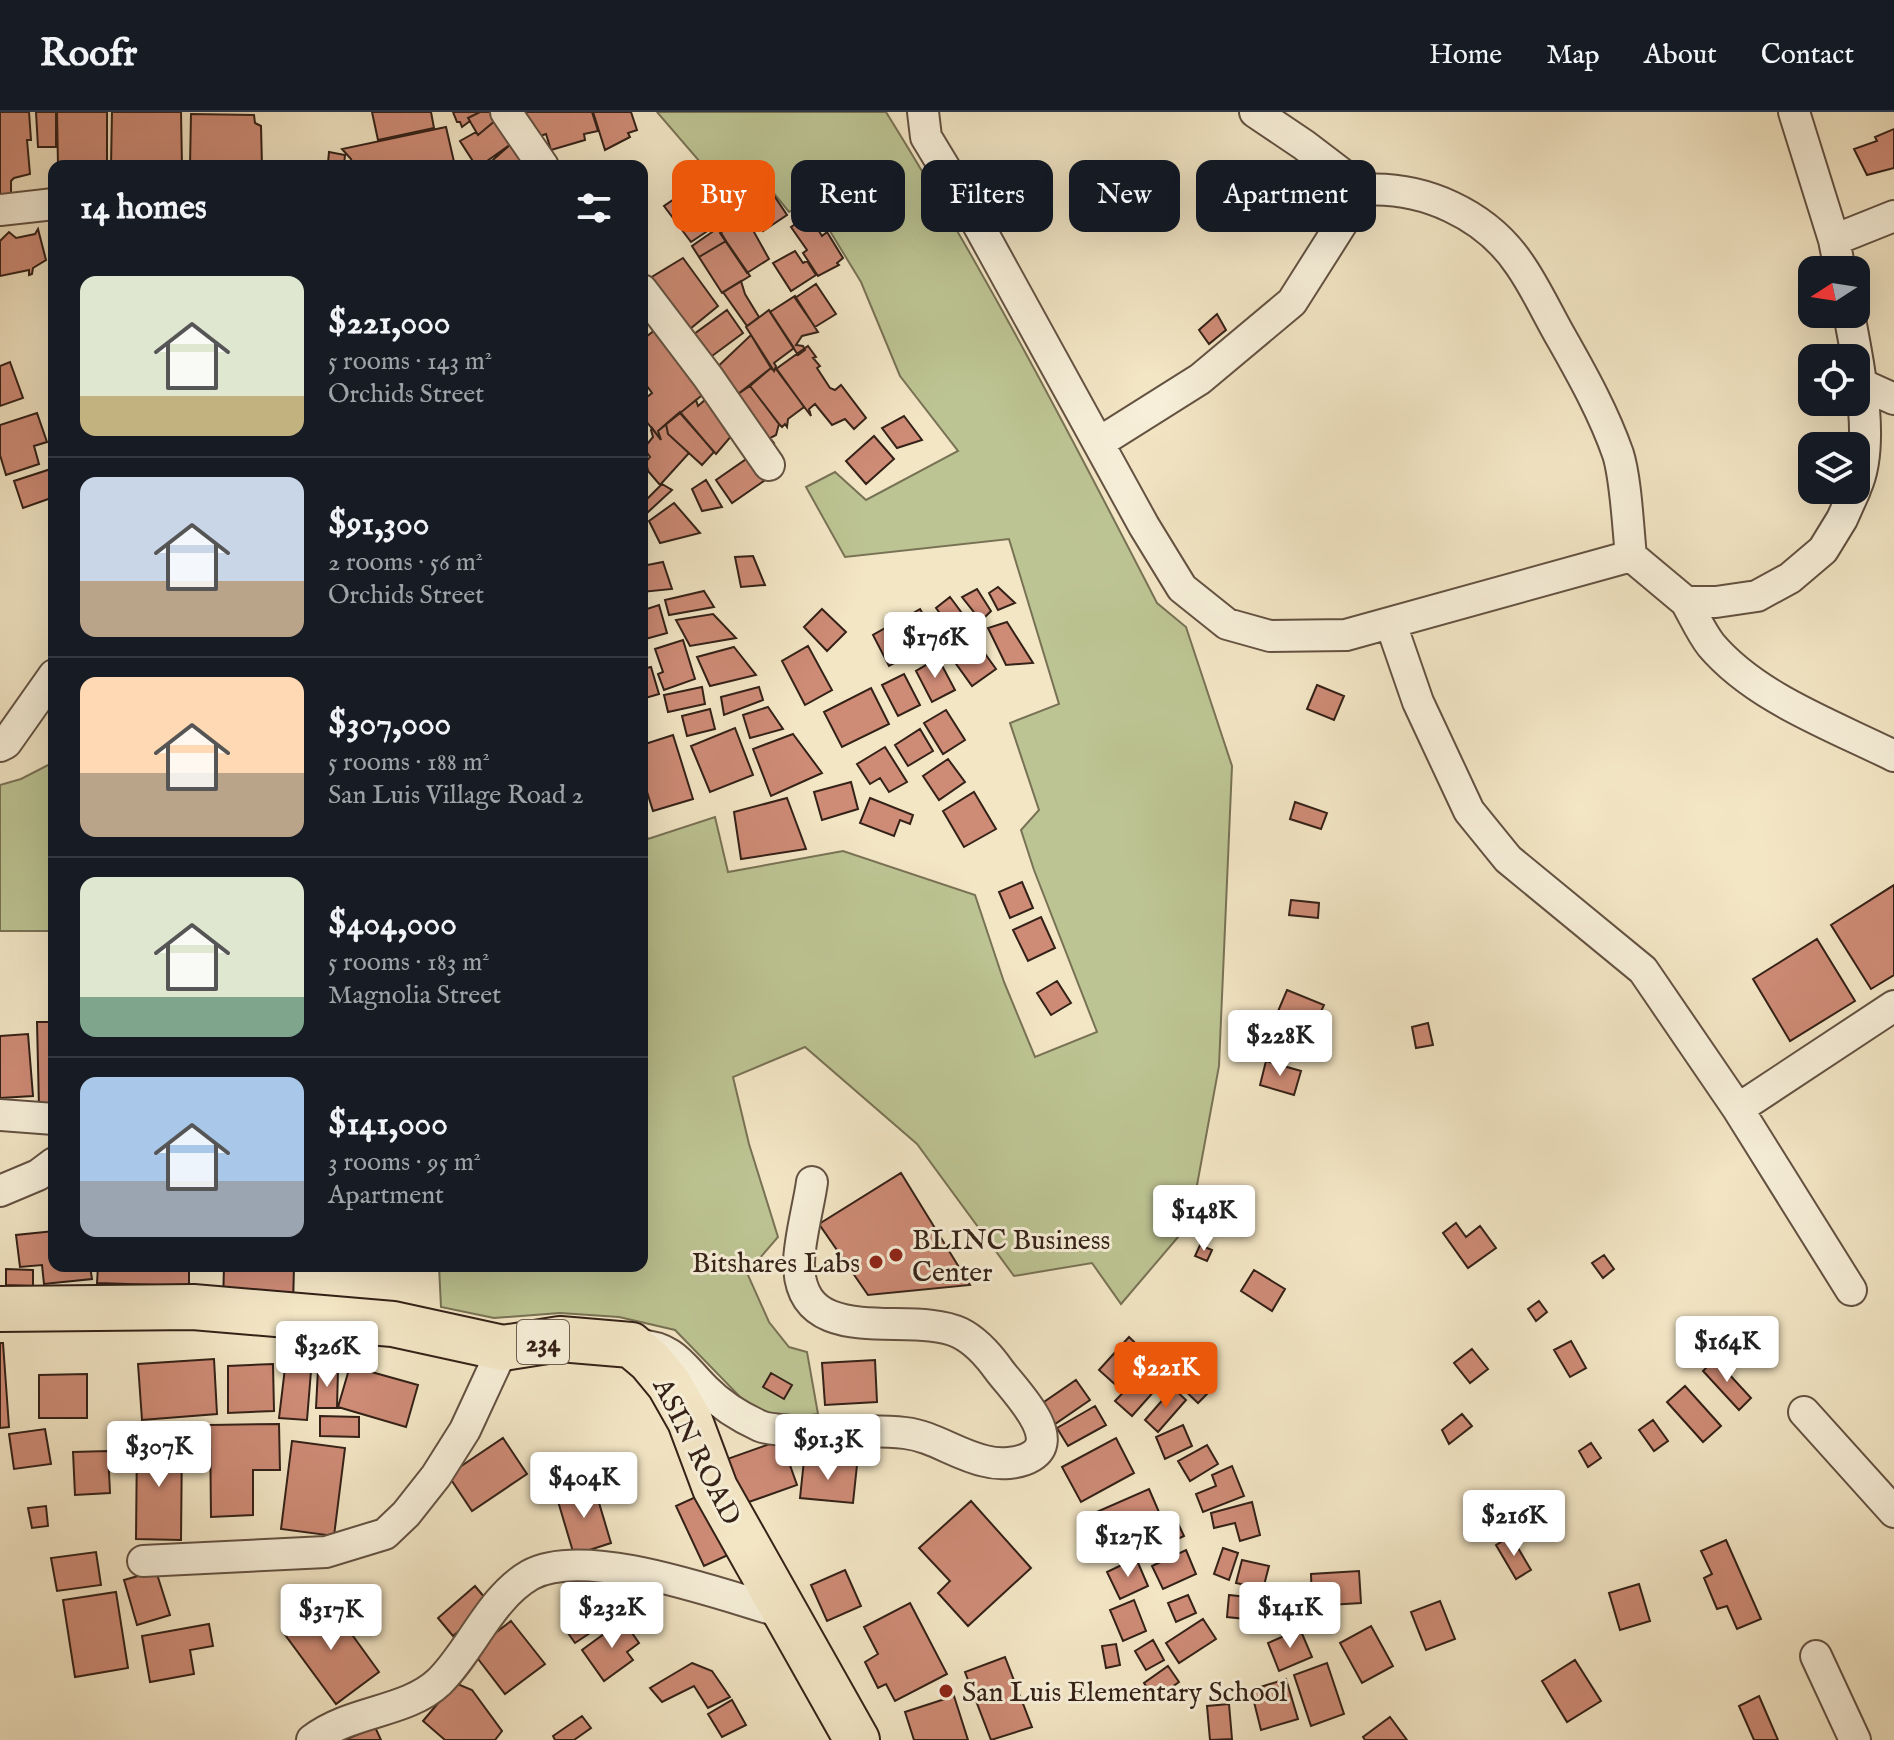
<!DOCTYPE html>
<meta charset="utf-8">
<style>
:root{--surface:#171b24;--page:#242831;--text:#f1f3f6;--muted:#9ea1a6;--line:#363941;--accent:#ea580c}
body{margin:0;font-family:"IM FELL English",serif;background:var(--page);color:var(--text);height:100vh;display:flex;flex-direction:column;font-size:30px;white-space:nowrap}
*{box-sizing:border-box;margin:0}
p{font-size:26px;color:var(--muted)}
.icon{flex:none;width:44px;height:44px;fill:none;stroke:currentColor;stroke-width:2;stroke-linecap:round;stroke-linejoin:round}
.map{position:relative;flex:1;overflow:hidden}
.details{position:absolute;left:48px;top:48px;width:600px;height:1112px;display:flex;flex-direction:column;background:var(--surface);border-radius:16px;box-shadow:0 8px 32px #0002}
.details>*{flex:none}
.top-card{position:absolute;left:672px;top:48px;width:760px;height:72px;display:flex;gap:16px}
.needle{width:52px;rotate:258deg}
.tools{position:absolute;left:1798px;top:144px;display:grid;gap:16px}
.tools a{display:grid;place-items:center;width:72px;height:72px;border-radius:16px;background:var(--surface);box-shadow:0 8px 32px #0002;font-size:40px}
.price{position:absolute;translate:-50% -68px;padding:0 18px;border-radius:8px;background:#fff;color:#222;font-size:26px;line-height:52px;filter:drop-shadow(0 2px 4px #0008)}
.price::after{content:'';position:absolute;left:50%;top:48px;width:24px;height:18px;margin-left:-12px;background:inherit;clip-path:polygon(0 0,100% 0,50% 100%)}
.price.current{background:var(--accent);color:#fff}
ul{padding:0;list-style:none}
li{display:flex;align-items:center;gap:24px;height:200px;padding:0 32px}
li+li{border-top:2px solid var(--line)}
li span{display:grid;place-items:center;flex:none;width:224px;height:160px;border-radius:16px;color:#555}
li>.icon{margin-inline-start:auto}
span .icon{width:96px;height:96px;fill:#fffc;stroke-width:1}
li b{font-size:34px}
h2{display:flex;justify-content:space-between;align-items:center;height:96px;padding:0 32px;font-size:34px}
.tag{padding:0 28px;border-radius:16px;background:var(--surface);box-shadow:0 8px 32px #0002;font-size:28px;line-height:72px}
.tag.current{background:var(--accent);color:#fff}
header{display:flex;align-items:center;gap:48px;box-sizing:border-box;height:112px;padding:0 40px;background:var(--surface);border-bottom:2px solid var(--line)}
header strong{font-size:38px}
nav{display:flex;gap:44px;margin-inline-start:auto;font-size:28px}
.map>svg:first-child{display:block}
.green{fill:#bdc493;stroke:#787255;stroke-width:2}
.building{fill:#ce8b76;stroke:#342117;stroke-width:2}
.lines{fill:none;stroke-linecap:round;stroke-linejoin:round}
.street-casing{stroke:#645242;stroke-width:34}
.primary-casing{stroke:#342117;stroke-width:48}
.street{stroke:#f7efd9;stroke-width:30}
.primary{stroke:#f3e6c5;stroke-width:44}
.poi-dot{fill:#8f2418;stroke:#f7efd9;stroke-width:3}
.labels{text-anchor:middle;stroke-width:6;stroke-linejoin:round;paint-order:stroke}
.shield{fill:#f7efd9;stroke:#6e5f51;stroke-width:2}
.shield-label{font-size:26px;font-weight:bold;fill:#342117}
.poi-label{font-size:28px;fill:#342117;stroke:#f7efd9;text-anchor:start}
.street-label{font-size:28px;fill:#342117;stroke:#f7efd9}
</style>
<header>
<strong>Roofr</strong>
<nav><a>Home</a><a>Map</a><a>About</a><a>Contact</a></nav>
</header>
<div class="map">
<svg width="1894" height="1628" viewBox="0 0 1894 1628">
<rect width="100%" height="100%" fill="#f3e6c5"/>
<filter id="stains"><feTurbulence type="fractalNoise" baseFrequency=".0025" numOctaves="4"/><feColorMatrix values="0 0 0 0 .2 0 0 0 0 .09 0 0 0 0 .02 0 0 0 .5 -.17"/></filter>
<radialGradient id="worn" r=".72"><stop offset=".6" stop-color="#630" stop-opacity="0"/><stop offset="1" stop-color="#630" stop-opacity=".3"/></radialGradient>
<path class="green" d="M657,0H886C985,159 1071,324 1157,491L1186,515L1232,654L1219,954L1190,1111L1121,1192L1092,1151L1014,1164L917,1032L805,935L733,965L749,1032L778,1125L747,1161L769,1210L789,1235L807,1240L818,1302L782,1307L745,1290L675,1218L619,1205L560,1201L494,1206L441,1195L439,1154H642V711L648,727L715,705L728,760L843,739L975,783L1004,870L1035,945L1097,920L1034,758L1021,718L1039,698L1010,611L1059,592L1009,427L845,445L806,375L835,360L866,388L958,339L900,264L861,170L811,88L789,100L760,64L731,86Z
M54,650V819H0V673L21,667Z"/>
<path class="building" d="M0,0H29L31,28H27L30,62L14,66L11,69V82L0,83Z
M36,0H56V35H38Z
M57,0H107V54H58Z
M112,0H181L182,54H111Z
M372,0H431L434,16L378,28Z
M453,0H480L468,6L470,9L462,15L460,10H457Z
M480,0H494L496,8L478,23L468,6Z
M516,0H592L598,19L584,22L585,28L551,38L546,22L531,27Z
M593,0H631L637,18L628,21L630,25L605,38Z
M191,2L254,3L255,11L261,14L262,54H190Z
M496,8L511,32L480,54H476L460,29L476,20L478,23Z
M446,15L455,54H353L351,47L342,37Z
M1894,17V56L1867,63L1854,37L1877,29L1875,25Z
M511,32L533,54H486Z
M329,40L345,43L344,53L328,51Z
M705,63L731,103L715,115L689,75Z
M689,77L715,114L691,130L664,94Z
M765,77L770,85L773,82L787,103L763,119L747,89Z
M809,103L822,124L827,120L843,146L837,151L839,153L818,164L803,141L807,138L791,115Z
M740,108L744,113L749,111L769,147L747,161L720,121Z
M718,116L726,129L699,145L692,134Z
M38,117L46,148L33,156L32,162L29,163V158L0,164V129L9,120L16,126L35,122Z
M726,129L750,164L722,181L699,145Z
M795,139L803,151L807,149L816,163L791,179L773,151Z
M683,146L718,194L685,221L645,169Z
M741,169L745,182L759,205L747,214L723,180Z
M816,172L836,202L815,215L795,186Z
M795,184L818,220L802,224L796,233L803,234L805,238L798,243L770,200Z
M727,198L743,221L708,247L690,225Z
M769,198L794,236L774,251L776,254L774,259L746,215Z
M1217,202L1226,218L1209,232L1199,218Z
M664,211L706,280L658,319L661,328L642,304V289L652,281L642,267V228Z
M751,223L771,256L738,282L710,262Z
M808,234L816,245L813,246L820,254L817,256L830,276L835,278L841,273L866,306L854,317L845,307L832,313L815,292L809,297L811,304L776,257Z
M10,250L23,286L0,294V254Z
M771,256L774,259L776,256L804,295L788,307L787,315L785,312L782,315L779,312L750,274Z
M750,274L779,312L776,323L770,326L774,331L768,336L738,282Z
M706,287L733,322L716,342L680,301L696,288L698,294Z
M680,300L714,340L702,353L668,322L666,312Z
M37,301L47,330L34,334L39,352L6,363L0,343V313Z
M904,304L922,328L897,336L882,316Z
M666,312L668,322L689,341L660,373L648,359L646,350L650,345L644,336L653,325L651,318L652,316L661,328L658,319Z
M874,324L894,347L866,372L846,349Z
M755,341L771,364L732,391L716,368Z
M54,356V385L23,396L14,369Z
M706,368L722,395L702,399L692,377Z
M662,372L672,378L647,401L642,399V392Z
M674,391L700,421L660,431L649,409Z
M753,444L765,473L741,475L735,445Z
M663,450L672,477L642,480V454Z
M998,475L1015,491L998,498L989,481Z
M977,477L991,499L981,509L962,485Z
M704,479L714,495L669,503L665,488Z
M642,484L647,497L659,493L667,521L642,528Z
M950,485L967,508L952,518L936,496Z
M822,497L846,520L827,539L804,515Z
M920,497L939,530L922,540L903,507Z
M713,502L736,526L690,534L676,508Z
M1007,510L1033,551L1006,553L988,516Z
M894,511L911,542L889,554L873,523Z
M973,525L996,557L972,574L949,542Z
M683,528L695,567L664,578L658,562L663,560L655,537Z
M808,534L832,578L805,593L782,549Z
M734,535L756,563L710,574L697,545Z
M938,546L955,578L932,590L916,559Z
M651,555L659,582L642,587V557Z
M904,562L920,593L898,604L882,573Z
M1317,573L1344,584L1334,608L1307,597Z
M702,575L705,592L668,600L664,583Z
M759,575L763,588L724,603L721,585Z
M871,576L889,612L842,635L824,600Z
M768,595L783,617L750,626L743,603Z
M710,597L715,617L687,624L682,604Z
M946,598L965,628L943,642L924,611Z
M735,616L753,663L710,680L691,634Z
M920,617L933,639L908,654L895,633Z
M793,622L822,661L771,684L753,637Z
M673,623L693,687L653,699L642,664V633Z
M885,635L907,670L889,680L880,666L870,672L857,652Z
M948,647L965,670L939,688L923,664Z
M851,670L858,697L822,708L814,680Z
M974,680L996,717L964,735L943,699Z
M787,686L806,737L741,747L734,700Z
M870,686L913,703L910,712L900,708L894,724L860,711Z
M1295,690L1327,701L1321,717L1290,707Z
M1022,770L1033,796L1010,806L999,780Z
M1894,773V863L1871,877L1831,813Z
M1291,788L1319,791L1318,806L1289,803Z
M1041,805L1055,836L1028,849L1013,818Z
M1817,827L1855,889L1790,929L1753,867Z
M1057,869L1071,891L1051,903L1037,881Z
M1287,878L1324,893L1312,919L1276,904Z
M37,910H54V996H39Z
M1428,911L1433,933L1416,936L1412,915Z
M28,922L33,984L0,986V924Z
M1266,949L1301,959L1294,983L1260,973Z
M901,1061L970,1173L868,1183L819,1112Z
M1456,1111L1466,1125L1480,1114L1496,1136L1468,1156L1443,1121Z
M54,1119V1154H90L92,1167L44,1172L42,1153L20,1155L16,1123Z
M1200,1133L1212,1138L1207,1149L1195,1144Z
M1604,1143L1614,1157L1603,1166L1592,1151Z
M98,1154H189V1174L97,1171Z
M224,1154H294L293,1194L223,1192Z
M6,1157L33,1158V1174L6,1173Z
M1254,1158L1285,1177L1272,1199L1241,1179Z
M1539,1189L1547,1200L1536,1209L1528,1197Z
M1129,1225L1148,1243L1118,1275L1099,1258Z
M1571,1229L1586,1256L1570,1265L1554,1238Z
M0,1231H3L9,1315L0,1316Z
M1472,1237L1488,1257L1470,1271L1454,1251Z
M1164,1238L1178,1253L1158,1272L1144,1257Z
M214,1247L217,1302L142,1308L138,1252Z
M1715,1247L1751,1286L1739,1298L1703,1259Z
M875,1248L877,1290L825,1293L822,1251Z
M273,1252L274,1299L228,1301V1254Z
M350,1254L418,1273L406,1315L338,1295Z
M285,1256L311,1259L307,1308L279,1306Z
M318,1257H338L337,1296H316Z
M771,1261L792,1273L784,1287L763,1275Z
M87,1262V1306H39V1263Z
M1190,1262L1209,1280L1198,1291L1179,1273Z
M1140,1263L1156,1277L1132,1304L1115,1289Z
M1076,1268L1090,1288L1055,1312L1041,1292Z
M1685,1274L1721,1314L1703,1330L1667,1290Z
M1173,1276L1186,1288L1158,1320L1145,1308Z
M1095,1294L1106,1313L1068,1334L1057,1316Z
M1462,1302L1472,1314L1449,1332L1442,1318Z
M320,1304L359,1305V1325L320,1324Z
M1653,1308L1668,1329L1654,1339L1639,1318Z
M279,1312L280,1358H253V1403L211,1405L210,1313Z
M1183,1313L1192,1334L1165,1347L1156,1325Z
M45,1317L51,1352L14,1357L9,1322Z
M503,1326L527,1362L472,1399L448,1363Z
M1116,1326L1134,1361L1081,1390L1062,1355Z
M137,1327H182L181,1428L136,1427Z
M781,1328L797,1373L732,1396L716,1351Z
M292,1329L345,1336L334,1424L281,1417Z
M1591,1331L1601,1346L1588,1355L1579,1339Z
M1207,1333L1218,1352L1190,1369L1178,1349Z
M108,1339L110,1381L75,1383L73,1340Z
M804,1348L857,1353L853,1391L800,1386Z
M1232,1354L1244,1384L1203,1400L1196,1382L1216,1374L1212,1363Z
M594,1374L611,1431L574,1443L557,1386Z
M1149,1377L1162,1407L1124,1424L1131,1438L1112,1446L1092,1402Z
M700,1383L728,1443L704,1454L676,1394Z
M971,1389L1031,1456L968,1514L938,1481L950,1469L919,1436Z
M1252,1390L1260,1423L1240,1429L1235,1411L1214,1416L1211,1401Z
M46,1394L48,1414L32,1416L28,1396Z
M1176,1407L1184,1424L1146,1442L1137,1425Z
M1511,1424L1531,1458L1516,1467L1496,1433Z
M1726,1428L1761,1507L1737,1517L1727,1494L1717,1497L1704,1466L1712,1462L1701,1439Z
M1223,1436L1238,1441L1229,1468L1214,1462Z
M1186,1438L1196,1462L1163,1477L1152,1454Z
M96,1440L101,1473L57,1479L51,1446Z
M1136,1446L1148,1474L1120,1487L1107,1460Z
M1242,1448L1269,1454L1263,1477L1236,1471Z
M845,1458L861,1494L827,1509L811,1473Z
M156,1459L170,1503L137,1513L124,1468Z
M1359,1459L1361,1491L1312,1494L1311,1462Z
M1639,1472L1650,1509L1620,1518L1609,1481Z
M475,1474L490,1492L453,1524L438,1506Z
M116,1480L128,1556L75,1565L63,1488Z
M1188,1483L1196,1501L1176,1510L1168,1491Z
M1229,1483L1257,1486L1255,1508L1227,1505Z
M327,1488L379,1560L336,1592L283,1520Z
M1134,1488L1146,1519L1123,1529L1110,1498Z
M1440,1489L1455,1527L1426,1538L1411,1500Z
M910,1491L947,1562L895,1589L886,1572L878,1576L865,1550L878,1542L864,1515Z
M587,1498L599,1515L575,1531L563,1514Z
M1203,1507L1216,1527L1179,1551L1166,1531Z
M623,1508L639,1531L627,1540L633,1548L604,1569L582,1538Z
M511,1509L545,1552L505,1582L472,1539Z
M209,1512L213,1534L190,1538L194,1562L150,1570L142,1524Z
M1371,1514L1393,1554L1362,1571L1340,1531Z
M1300,1517L1312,1545L1279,1559L1268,1531Z
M1153,1528L1164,1548L1146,1558L1135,1539Z
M1116,1532L1120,1553L1106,1556L1102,1534Z
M1005,1545L1032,1615L991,1628L965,1560Z
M1575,1548L1601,1589L1567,1610L1542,1569Z
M692,1551L712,1559L730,1585L708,1596L694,1574L662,1590L650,1576Z
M1327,1551L1344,1602L1311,1614L1294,1563Z
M1168,1554L1179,1570L1155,1587L1144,1571Z
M1286,1567L1298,1607L1261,1618L1251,1578Z
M455,1571L472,1578L502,1619L495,1628H445L423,1609Z
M954,1584L968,1628H914L905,1600Z
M1759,1584L1778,1628H1754L1739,1594Z
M732,1588L746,1613L722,1625L708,1602Z
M1229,1592L1232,1627L1210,1628L1207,1594Z
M582,1604L591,1616L574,1628H555L553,1624Z
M1390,1605L1407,1628H1365L1363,1625Z
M375,1615L381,1628H345Z"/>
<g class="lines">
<defs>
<path id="street" d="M506,0L543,54
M923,0L926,25L969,96L1144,414L1182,476L1227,512L1270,524L1346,523L1631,444
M1255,0L1304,33L1363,78C1423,74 1486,102 1520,153C1536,176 1548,203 1562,227C1583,264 1604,302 1618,342C1626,367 1628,416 1631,444
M1794,0L1834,128L1840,158
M0,98L54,92
M1834,128L1894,104
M642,178L708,265L769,353
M1849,202C1858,250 1876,331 1856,375
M1863,273L1894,287
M1100,330L1200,267L1292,190L1363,78
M1631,444L1686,490H1716L1757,484L1790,466L1823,438L1842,407L1855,378
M1686,490C1694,504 1701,520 1711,533C1756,586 1832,613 1894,644
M1391,512L1418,590L1469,699L1508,747L1643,858L1738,997L1851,1178
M0,634L6,631L54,563
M1738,997L1894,894
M0,1003L54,1007
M0,1079L38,1063L54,1051
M637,1233C674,1235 681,1253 705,1277C720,1292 740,1305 760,1314C769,1318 780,1317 790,1319C828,1323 866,1316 905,1321C933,1324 957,1343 985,1349C999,1353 1019,1352 1032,1344C1063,1325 1012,1276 999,1258C989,1244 976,1229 960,1221C911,1197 802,1240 799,1154C798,1132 809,1093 812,1070
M1804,1300L1894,1400
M143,1449L326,1440L385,1422L406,1402L436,1364L465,1318L503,1236
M1816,1544L1855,1628
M312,1628C351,1598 406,1601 439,1570C471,1539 490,1486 530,1463C586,1432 724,1484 785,1501"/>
<path id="primary" d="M0,1197L193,1195L393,1212L503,1236L560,1227L631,1233L650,1249L669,1272L690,1309L715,1376L857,1628"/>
</defs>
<use href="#street" class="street-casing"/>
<use href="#primary" class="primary-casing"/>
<use href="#street" class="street"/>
<use href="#primary" class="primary"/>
</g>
<g class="poi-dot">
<circle cx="896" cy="1143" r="8"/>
<circle cx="876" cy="1150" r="8"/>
<circle cx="946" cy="1579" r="8"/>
</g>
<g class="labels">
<rect class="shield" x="517" y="1208" width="52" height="44" rx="6"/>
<g class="shield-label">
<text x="543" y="1239">234</text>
</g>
<g class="poi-label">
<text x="912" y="1137">BLINC Business<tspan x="912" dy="32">Center</tspan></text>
<text x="860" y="1160" text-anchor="end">Bitshares Labs</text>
<text x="962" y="1589">San Luis Elementary School</text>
</g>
<g class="street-label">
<text transform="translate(698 1339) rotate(63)" y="10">ASIN ROAD</text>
</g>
</g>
<rect width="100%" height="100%" filter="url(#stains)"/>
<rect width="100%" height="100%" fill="url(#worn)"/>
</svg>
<div class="tools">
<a><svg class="needle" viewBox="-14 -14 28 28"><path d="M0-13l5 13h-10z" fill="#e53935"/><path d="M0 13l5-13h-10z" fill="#9ea1a6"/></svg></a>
<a><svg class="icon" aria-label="locate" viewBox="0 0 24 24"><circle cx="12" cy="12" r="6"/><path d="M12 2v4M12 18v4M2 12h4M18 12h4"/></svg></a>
<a><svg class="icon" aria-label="layers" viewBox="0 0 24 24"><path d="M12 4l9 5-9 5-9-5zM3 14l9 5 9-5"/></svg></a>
</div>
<b class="price" style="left:935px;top:568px">$176K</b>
<b class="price" style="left:1280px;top:966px">$228K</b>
<b class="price" style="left:1204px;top:1141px">$148K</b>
<b class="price" style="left:1727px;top:1272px">$164K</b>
<b class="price" style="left:327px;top:1277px">$326K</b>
<b class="price current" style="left:1166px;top:1298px">$221K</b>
<b class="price" style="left:828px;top:1370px">$91.3K</b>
<b class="price" style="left:159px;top:1377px">$307K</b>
<b class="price" style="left:584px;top:1408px">$404K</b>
<b class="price" style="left:1514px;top:1446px">$216K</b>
<b class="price" style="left:1128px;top:1467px">$127K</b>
<b class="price" style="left:612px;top:1538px">$232K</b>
<b class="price" style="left:1290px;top:1538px">$141K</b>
<b class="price" style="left:331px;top:1540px">$317K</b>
<div class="top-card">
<a class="tag current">Buy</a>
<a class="tag">Rent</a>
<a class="tag">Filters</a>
<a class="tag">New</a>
<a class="tag">Apartment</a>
</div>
<section class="details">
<h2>14 homes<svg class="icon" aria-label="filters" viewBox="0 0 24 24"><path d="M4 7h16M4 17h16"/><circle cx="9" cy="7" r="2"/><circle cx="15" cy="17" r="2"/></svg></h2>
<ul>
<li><span style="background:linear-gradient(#dfe7d0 75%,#c2b280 0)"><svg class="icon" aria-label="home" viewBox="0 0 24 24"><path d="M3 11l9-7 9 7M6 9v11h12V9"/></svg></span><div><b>$221,000</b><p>5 rooms · 143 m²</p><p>Orchids Street</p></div></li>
<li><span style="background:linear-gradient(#c9d6e8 65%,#b9a48a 0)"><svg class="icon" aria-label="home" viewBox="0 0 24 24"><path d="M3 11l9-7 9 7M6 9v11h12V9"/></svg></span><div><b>$91,300</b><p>2 rooms · 56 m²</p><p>Orchids Street</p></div></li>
<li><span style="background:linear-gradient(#ffd9b3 60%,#b9a48a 0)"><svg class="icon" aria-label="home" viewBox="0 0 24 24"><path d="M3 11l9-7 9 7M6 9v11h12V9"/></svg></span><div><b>$307,000</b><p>5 rooms · 188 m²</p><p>San Luis Village Road 2</p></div></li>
<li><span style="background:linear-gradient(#dfe7d0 75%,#7fa58c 0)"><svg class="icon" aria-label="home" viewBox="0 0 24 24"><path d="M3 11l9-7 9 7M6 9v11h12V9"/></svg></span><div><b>$404,000</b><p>5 rooms · 183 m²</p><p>Magnolia Street</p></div></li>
<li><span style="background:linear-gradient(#a9c7e8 65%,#9aa5b1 0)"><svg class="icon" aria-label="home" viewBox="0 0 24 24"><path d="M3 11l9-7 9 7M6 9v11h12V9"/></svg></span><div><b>$141,000</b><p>3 rooms · 95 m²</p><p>Apartment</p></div></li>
</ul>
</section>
</div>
